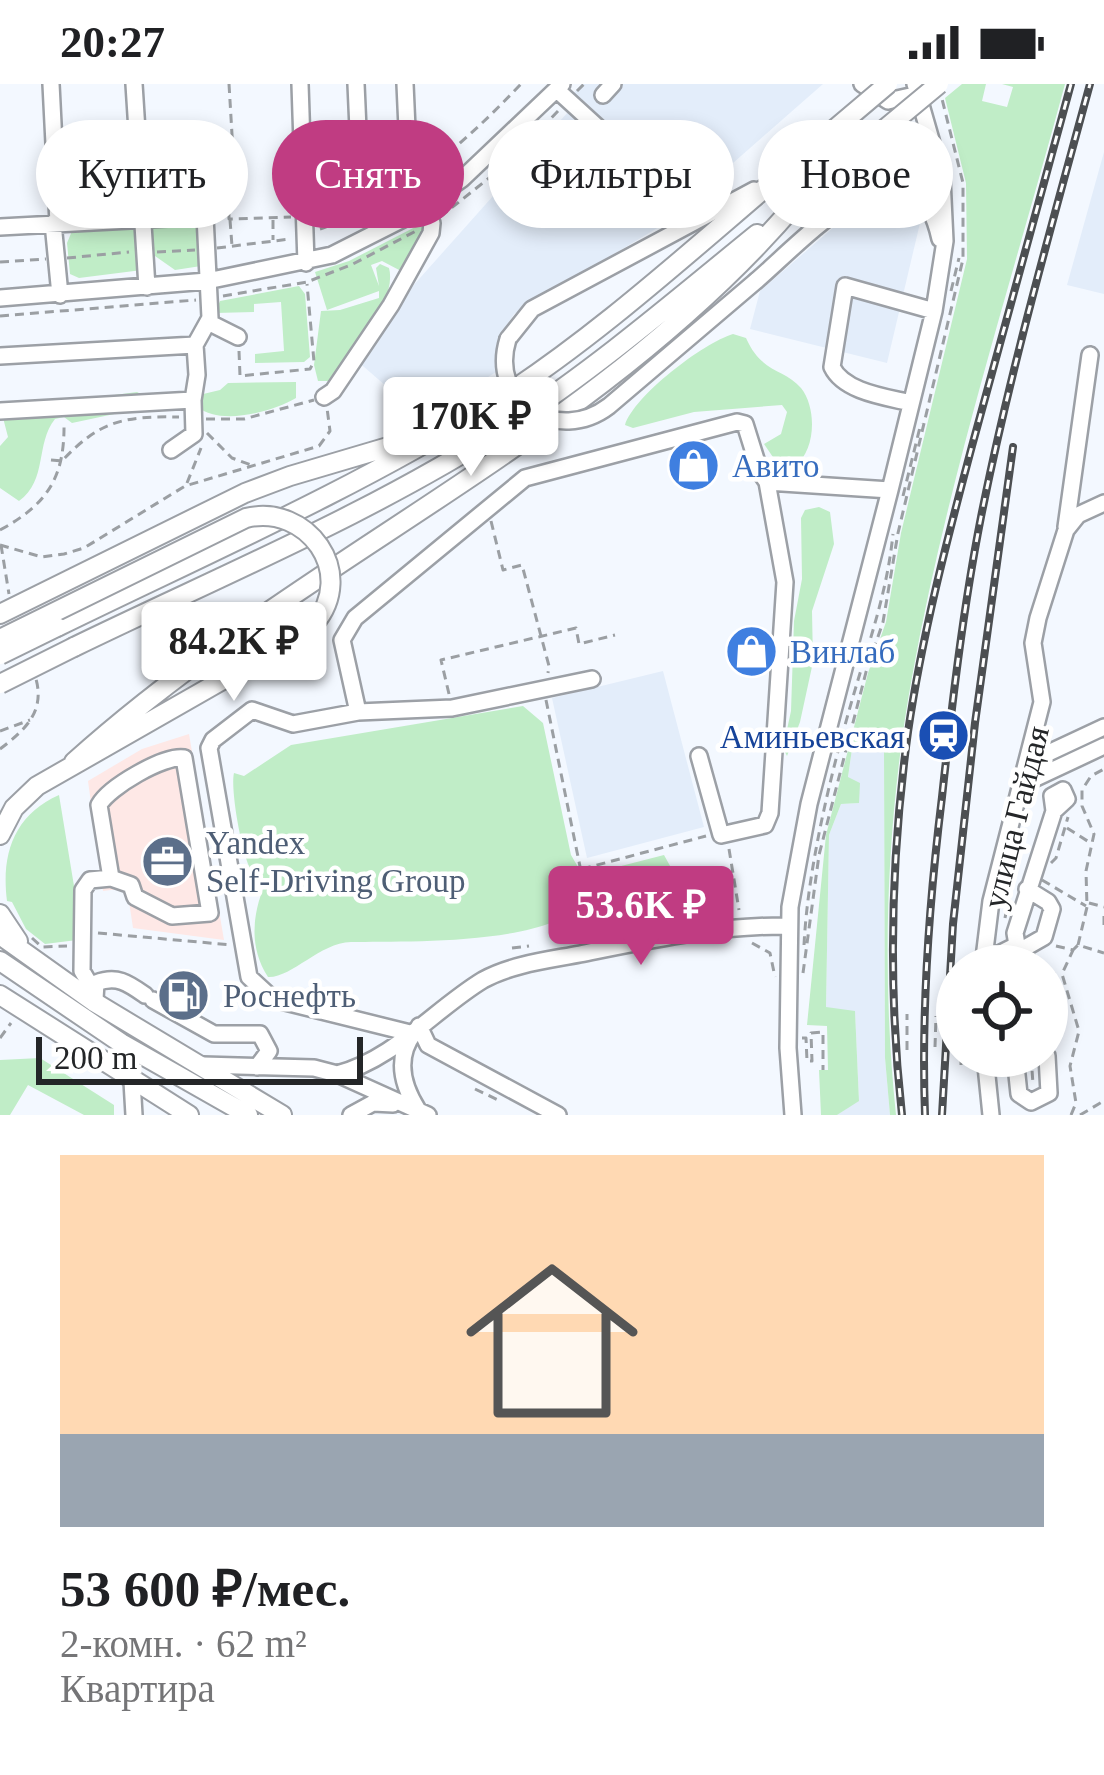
<!DOCTYPE html>
<html lang="ru">
<meta charset="utf-8">
<style>
:root{--surface:#fff;--page:#f2f2f2;--text:#202124;--muted:#757577;--accent:#c03c82}
body{margin:0;font-family:"Times New Roman",serif;background:var(--page);color:var(--text);height:100vh;display:flex;flex-direction:column;font-size:45px;white-space:nowrap}
*{box-sizing:border-box;margin:0}
p{font-size:39px;color:var(--muted)}
.icon{flex:none;width:66px;height:66px;fill:none;stroke:currentColor;stroke-width:2;stroke-linecap:round;stroke-linejoin:round}
.map{position:relative;height:1031px;overflow:hidden}
.side{display:flex;flex-direction:column;background:var(--surface);flex:1}
.side>*{flex:none}
.hud{position:absolute;left:36px;top:36px;width:1032px;height:108px;display:flex;gap:24px}
.fabs{position:absolute;left:936px;top:861px;display:grid;gap:24px}
.fabs a{display:grid;place-items:center;width:132px;height:132px;border-radius:50%;background:var(--surface);box-shadow:0 6px 18px #0003;font-size:60px}
.scale{position:absolute;left:36px;bottom:30px;width:327px;box-sizing:border-box;padding-left:12px;border:6px solid #242628;border-top:0;font-size:33px;line-height:42px;white-space:nowrap;color:#242628;-webkit-text-stroke:9px #fff;paint-order:stroke}
.price{position:absolute;translate:-50% -102px;padding:0 27px;border-radius:12px;background:#fff;color:#222;font-size:39px;line-height:78px;filter:drop-shadow(0 3px 6px #0008)}
.price::after{content:'';position:absolute;left:50%;top:72px;width:36px;height:27px;margin-left:-18px;background:inherit;clip-path:polygon(0 0,100% 0,50% 100%)}
.price.selected{background:var(--accent);color:#fff}
ul{padding:0;list-style:none}
li{display:grid;align-content:center;gap:24px;height:636px;padding:0 60px}
li span{display:grid;place-items:center;height:372px;border-radius:0px;color:#555}
li>.icon{margin-inline-start:auto}
span .icon{width:216px;height:216px;fill:#fffc;stroke-width:1}
li b{font-size:51px}
.chip{padding:0 42px;border-radius:54px;background:var(--surface);box-shadow:0 6px 18px #0003;font-size:42px;line-height:108px}
.chip.selected{background:var(--accent);color:#fff}
.status{display:flex;justify-content:space-between;align-items:center;height:84px;padding:0 60px;background:var(--surface);direction:ltr}
.status svg{height:33px;fill:currentColor}
.map>svg:first-child{display:block}
.commercial{fill:#fee8e6}
.built{fill:#e3edfa}
.green{fill:#c0edc7}
.lines{fill:none;stroke-linecap:round;stroke-linejoin:round}
.minor-casing{stroke:#9ca0a6;stroke-width:20}
.major-casing{stroke:#9ca0a6;stroke-width:22}
.path{stroke:#9b9fa3;stroke-width:3;stroke-dasharray:9 6;stroke-linecap:butt}
.minor{stroke:#fff;stroke-width:15}
.major{stroke:#fff;stroke-width:18}
.rail-casing{stroke:#4c4f52;stroke-width:8}
.rail{stroke:#fff;stroke-width:3;stroke-dasharray:9;stroke-linecap:butt}
.minor-bridge-casing{stroke:#9ca0a6;stroke-width:20;stroke-linecap:butt}
.major-bridge-casing{stroke:#9ca0a6;stroke-width:22;stroke-linecap:butt}
.minor-bridge{stroke:#fff;stroke-width:15}
.major-bridge{stroke:#fff;stroke-width:18}
.labels{text-anchor:middle;stroke-width:9;stroke-linejoin:round;paint-order:stroke}
.shop-label{font-size:33px;fill:#366cbe;stroke:#fff;text-anchor:start}
.transit-label{font-size:33px;fill:#164399;stroke:#fff;text-anchor:end}
.street-label{font-size:33px;fill:#242628;stroke:#fff}
.service-label{font-size:33px;fill:#4e5e75;stroke:#fff;text-anchor:start}
</style>
<div class="status"><b>20:27</b><svg viewBox="0 0 49 12"><path d="M0 12V9h3v3zM5 12V6h3v6zM10 12V3h3v9zM15 12V0h3v12zM26 1h20v11H26zM47 4h2v5h-2z"/></svg></div>
<div class="map">
<svg width="1104" height="1031" viewBox="0 0 1104 1031">
<rect width="100%" height="100%" fill="#f3f8ff"/>
<path class="commercial" d="M189,650L224,856L133,844L127,804L103,807L88,697L142,665Z"/>
<path class="built" d="M582,0H823L708,101L684,128L514,230L498,255L496,288L423,334L356,276L362,259L568,28L571,12Z
M1104,68V210L1067,201Z
M857,123L920,139L887,279L750,245L760,207Z
M663,587L704,743L587,774L552,614Z
M852,665H884L885,974L890,1031H837L859,1016L855,928L826,924L829,751L841,720L858,719L848,694Z"/>
<path class="green" d="M962,0H986L982,17L1007,23L1013,3L1002,0H1065C1012,197 948,393 912,593C886,736 881,887 896,1031H890L885,974L884,666L852,665L848,693L860,699L859,719L841,720L829,751L826,923L855,927L859,1017L837,1031H821L819,986H828L827,942L807,941L826,751L868,589L886,538L901,449L967,175L966,99L945,14Z
M189,126L201,141V182L175,186L155,172L149,137Z
M131,134L141,147L142,186L79,194L70,190L67,159L72,147L109,143Z
M421,140L425,149L401,187L382,177L371,181L379,202L376,184L380,180L389,184C398,217 351,269 332,297H318L314,281L321,227L340,226L379,214V207L327,226L315,188L349,177Z
M299,202L305,210L310,273L304,278L255,279V270L284,267L281,218L254,220V228L215,229L220,217Z
M733,250L746,254C762,290 784,284 801,304C817,324 816,366 795,382L777,379L764,360L781,350L787,328L782,321L694,328L633,344L625,341C634,312 703,259 733,250Z
M296,298V314C272,328 220,342 198,323L199,311L220,306L228,299Z
M137,308L149,314L133,326L72,339L64,333L55,335C35,360 48,396 19,417L0,404V362L8,353L1,326Z
M819,423L830,428L834,460L812,527L813,578L800,638L787,672L783,664L791,627L794,537L802,495L801,434L805,426Z
M523,622L543,639L571,771L578,783L590,790L664,771L679,798L678,807L600,830L590,820L581,818C551,862 402,857 351,858C319,859 292,894 268,893C249,864 252,831 265,800C261,795 254,792 251,786C242,772 230,705 234,689L244,692L291,661Z
M59,711L74,802L77,856L45,860L26,845L12,818L7,817C1,770 14,731 59,711Z
M40,974L114,1021V1031H84L28,1001L10,1031H0V976Z"/>
<g class="lines">
<defs>
<path id="minor" d="M51,0L58,139
M134,0L147,203
M300,0L306,179
M356,0L359,68L426,66
M405,0L408,67
M862,0L888,17L919,10
M557,6L626,69
M603,11L613,0
M300,85L351,79L359,68
M53,139L60,211
M0,143L205,132L210,234L195,261L197,291L193,316L0,327
M756,197C800,160 913,32 940,155
M0,214L207,197L332,171L409,132L462,95L562,0
M210,239L238,253
M508,255L532,225L754,106
M0,272L195,261
M324,313L333,307L391,221L431,149L432,139L423,123
M911,319C886,313 844,308 832,283L845,202L934,227
M171,366L194,350L193,316
M767,398L890,406
M1066,443L1090,271
M592,595L452,624L358,628L342,556L355,534L525,394L737,338L745,340L760,388L767,398L785,498L770,729L765,741L721,751L699,672
M358,628L293,640L252,626L213,656L209,664L249,893L273,915L410,949
M1027,679L1104,643
M1021,701L1104,662
M1017,861L1023,865L1044,853L1052,825L1048,818L1027,805
M985,867L999,870L1017,861L1015,849L1054,727L1052,712L1063,706L1067,715L1054,727
M983,882L991,817L1042,618L1033,559L1038,534L1066,446L1078,431L1104,419
M1013,882L1027,875
M95,909L82,887L83,806L90,796L111,794L99,721C109,703 164,671 184,674L210,829L172,832L135,813L131,801L111,794
M95,915L96,899C117,891 128,899 145,911
M153,916L214,950H260L269,967L257,983
M419,942L428,961L558,1031
M414,949C395,974 402,1001 418,1026
M985,972L991,1031
M1015,972L1019,1010L1031,1018L1049,1009L1047,972
M203,981L314,984L337,990L428,1031
M337,990C393,976 435,925 483,896C512,880 549,876 580,870C650,856 718,841 789,842
M132,997L134,1031
M351,1031L373,1019L393,1020
M793,1031L788,964L790,823L809,720L890,406L934,227L945,157L942,94L915,0"/>
<path id="major" d="M0,530L245,409L290,392L405,358
M57,543C202,472 353,406 490,321C593,256 686,171 778,93
M74,563C220,492 375,428 512,339C598,283 677,215 757,150
M74,678C304,471 595,356 798,117
M0,751L14,724L37,702L275,566
M0,830L18,857
M0,851L94,918L282,1031
M0,877L121,959L248,1031
M0,911L189,1031"/>
</defs>
<use href="#minor" class="minor-casing"/>
<use href="#major" class="major-casing"/>
<path class="path" d="M229,0L234,84L228,85L229,135L291,133
M577,7L584,0
M440,133L508,79L558,27
M230,136L232,162
M273,136V156
M320,145C400,116 463,61 521,0
M217,164L290,155
M157,168L195,166
M67,174L129,168
M0,178L46,175
M951,207L959,174
M223,212L307,198L353,180L416,147
M0,232L196,216
M239,267L240,292L310,285L314,278L307,200
M206,335H244L314,316
M207,349L232,374L251,381
M51,376L62,377C100,336 125,332 179,333
M187,399L201,364
M903,412L921,339
M491,437L503,486L522,481L549,582L548,589
M0,446C48,420 65,393 64,338
M0,461L42,473L64,470L84,464L185,402L319,362L330,347L327,324
M1,461L9,510
M449,610L441,576L576,544L579,560L615,551
M546,616L594,851
M0,647L30,636
M0,665C25,646 45,628 36,595
M1067,744L1089,758
M729,765L739,826
M1051,779L1056,774L1068,733
M582,785L706,752
M1042,796L1086,822
M1089,819L1104,823
M1104,832V842
M1005,834L1018,767
M98,849L232,861
M32,854L42,863L67,862
M752,859L770,869L775,893
M804,861C808,777 836,668 861,586C875,540 888,499 893,450
M1078,861L1087,823L1086,787L1094,750L1082,722V706L1091,692L1104,685
M1056,862L1073,866L1078,861L1104,869
M512,864L529,862
M803,889L819,771L866,588L883,538L898,449L963,175V99L942,15
M1047,891L1060,890
M0,954L11,939
M802,954H806L807,977H812L811,949L823,948V986
M935,963L936,932
M907,966V930
M961,972V982
M1031,972L1033,1000
M475,1005L498,1016
M1071,1031L1076,1019L1070,982L1079,947L1062,890L1073,866
M1080,1031L1102,1018"/>
<use href="#minor" class="minor"/>
<use href="#major" class="major"/>
<defs>
<path id="rail" d="M902,1031C888,905 891,773 908,648C922,551 947,456 972,362C1005,241 1038,121 1071,0
M925,1031C921,924 929,819 942,713C952,620 963,525 981,433C1010,287 1051,144 1090,0
M942,1031L953,840L975,639L1013,363"/>
</defs>
<use href="#rail" class="rail-casing"/>
<use href="#rail" class="rail"/>
<defs>
<path id="minor-bridge" d="M508,255C488,319 558,361 609,322L756,197"/>
<path id="major-bridge" d="M778,93L888,0
M798,117L939,0
M0,555L246,434C307,419 358,489 314,540C304,552 288,558 275,566
M0,571L57,543
M0,600L74,563"/>
</defs>
<use href="#minor-bridge" class="minor-bridge-casing"/>
<use href="#major-bridge" class="major-bridge-casing"/>
<use href="#minor-bridge" class="minor-bridge"/>
<use href="#major-bridge" class="major-bridge"/>
</g>
<defs>
<symbol id="shop-disc" viewBox="-11 -11 22 22"><circle r="9.5" fill="#3f7fe0" stroke="#fff"/><path d="M-5-2.5h2.3a2.7 3.5 0 0 1 5.4 0H5L5.5 6h-11ZM-1.5-2.5h3a1.5 2.3 0 0 0-3 0Z" fill="#fff"/></symbol>
<symbol id="station-disc" viewBox="-11 -11 22 22"><circle r="9.5" fill="#1a4fb4" stroke="#fff"/><path d="M-3-6H3Q5-6 5-4V2Q5 4 3 4L4.5 6H3L1.5 4h-3L-3 6H-4.5L-3 4Q-5 4-5 2V-4Q-5-6-3-6ZM-3.5-4v3h7v-3ZM-3.5 1v1.5H-2V1ZM2 1v1.5H3.5V1Z" fill="#fff"/></symbol>
<symbol id="office-disc" viewBox="-11 -11 22 22"><circle r="9.5" fill="#5c6f8a" stroke="#fff"/><path d="M-6-3h4V-5.5h4V-3h4V5H-6ZM-1-4.5V-3h2v-1.5ZM-6 0V1H6V0Z" fill="#fff"/></symbol>
<symbol id="fuel-disc" viewBox="-11 -11 22 22"><circle r="9.5" fill="#5c6f8a" stroke="#fff"/><path d="M-5.5-6h7V0h2V4h1.3V-2.5L3-4.5l.8-.8L6-3V5H2.5V1h-1V6h-7ZM-4.2-4.7v3.2H.2V-4.7Z" fill="#fff"/></symbol>
</defs>
<g fill-rule="evenodd">
<use href="#shop-disc" x="664" y="352" width="59" height="59"/>
<use href="#shop-disc" x="722" y="538" width="59" height="59"/>
<use href="#station-disc" x="914" y="622" width="59" height="59"/>
<use href="#office-disc" x="138" y="748" width="59" height="59"/>
<use href="#fuel-disc" x="154" y="882" width="59" height="59"/>
</g>
<g class="labels">
<g class="shop-label">
<text x="732" y="393">Авито</text>
<text x="790" y="579">Винлаб</text>
</g>
<g class="transit-label">
<text x="905" y="664">Аминьевская</text>
</g>
<g class="street-label">
<text transform="translate(1015 733) rotate(-76)" y="12">улица Гайдая</text>
</g>
<g class="service-label">
<text x="206" y="770">Yandex<tspan x="206" dy="38">Self-Driving Group</tspan></text>
<text x="223" y="923">Роснефть</text>
</g>
</g>
</svg>
<div class="fabs">
<a><svg class="icon" aria-label="locate" viewBox="0 0 24 24"><circle cx="12" cy="12" r="6"/><path d="M12 2v4M12 18v4M2 12h4M18 12h4"/></svg></a>
</div>
<div class="scale">200 m</div>
<b class="price" style="left:471px;top:395px">170K ₽</b>
<b class="price" style="left:234px;top:620px">84.2K ₽</b>
<b class="price selected" style="left:641px;top:884px">53.6K ₽</b>
<div class="hud">
<a class="chip">Купить</a>
<a class="chip selected">Снять</a>
<a class="chip">Фильтры</a>
<a class="chip">Новое</a>
</div>
</div>
<section class="side">
<ul>
<li><span style="background:linear-gradient(#ffd9b3 75%,#9aa5b1 0)"><svg class="icon" aria-label="home" viewBox="0 0 24 24"><path d="M3 11l9-7 9 7M6 9v11h12V9"/></svg></span><div><b>53 600 ₽/мес.</b><p>2-комн. · 62 m²</p><p>Квартира</p></div></li>
</ul>
</section>
